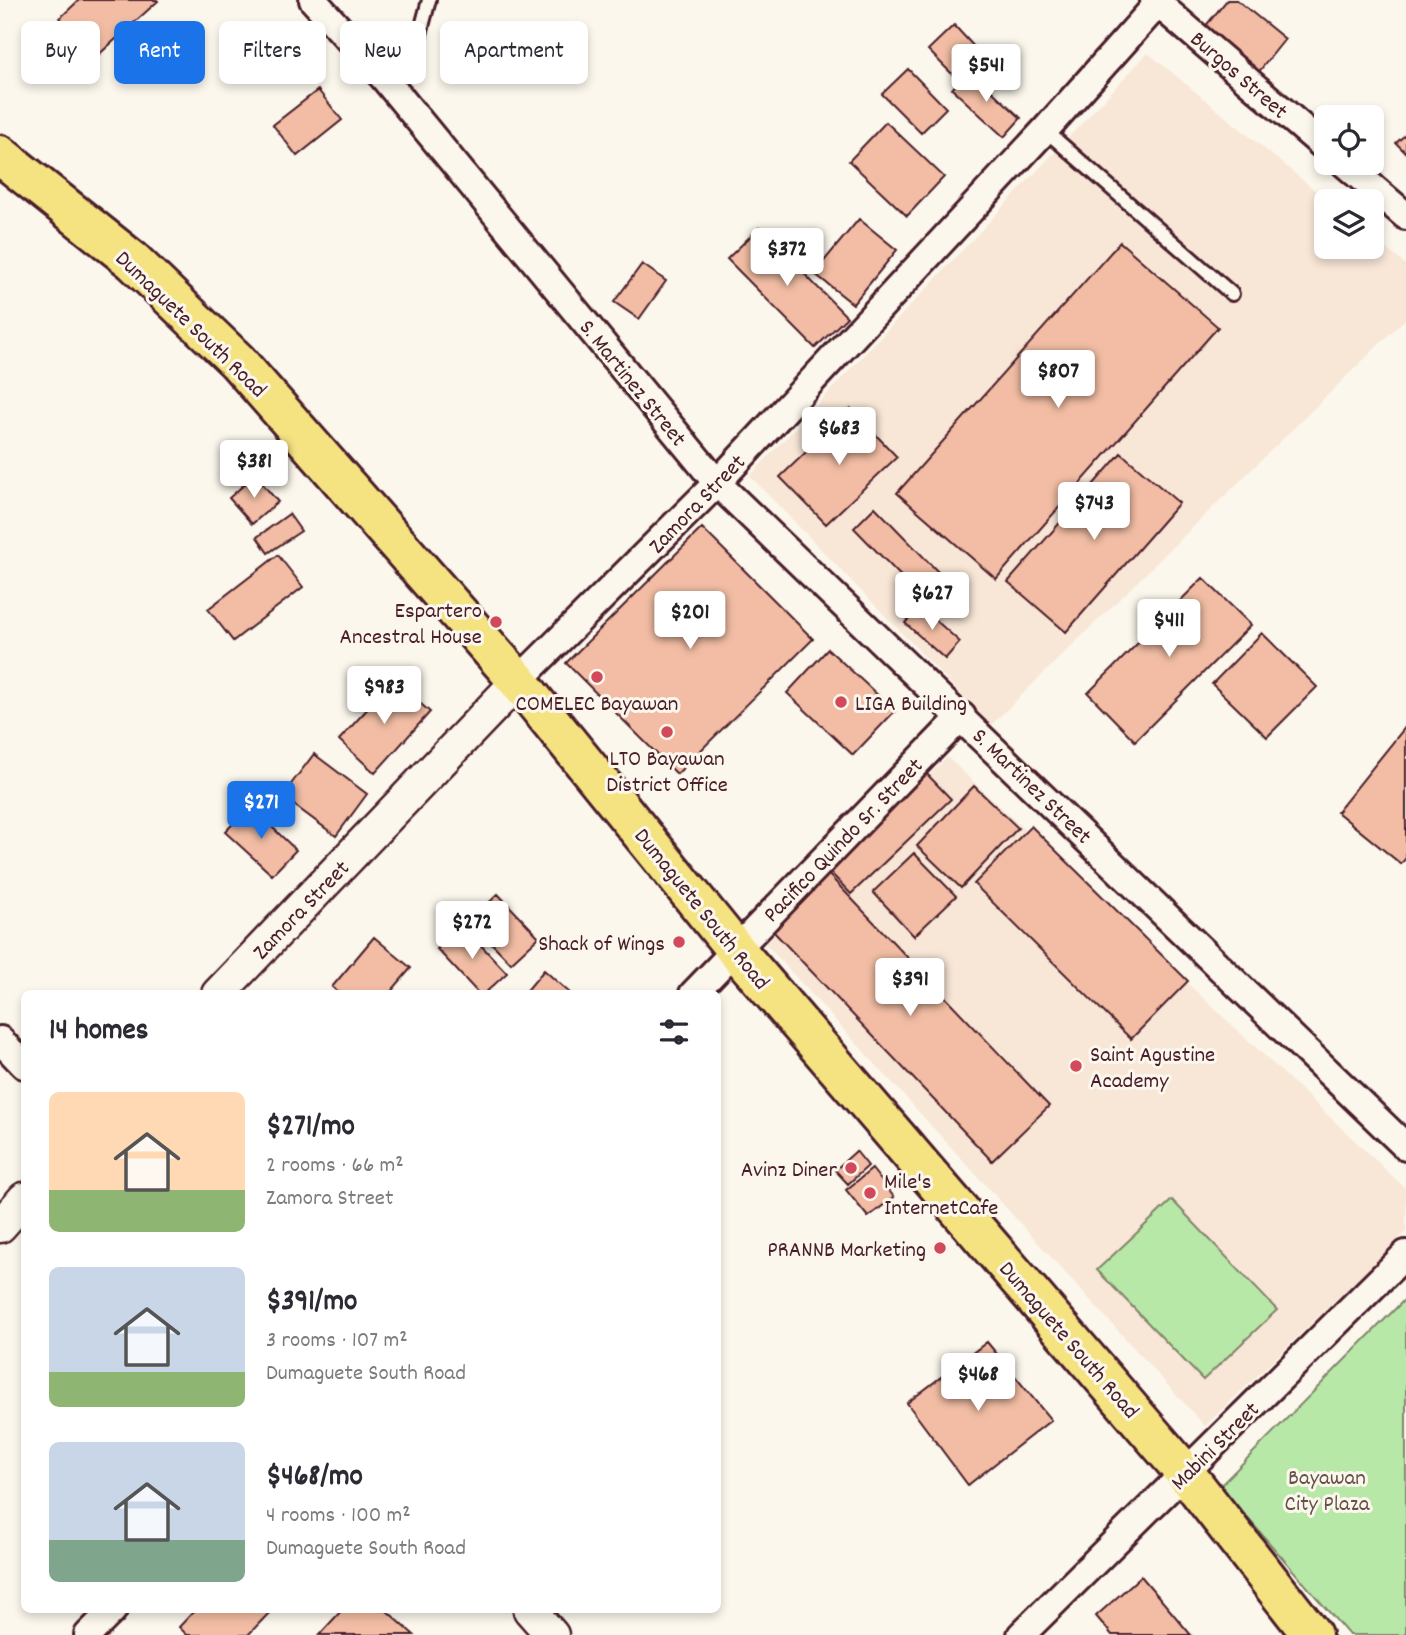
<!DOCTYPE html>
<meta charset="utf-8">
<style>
:root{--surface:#fff;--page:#f7f7f7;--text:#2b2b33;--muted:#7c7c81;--accent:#1a73e8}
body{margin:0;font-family:Dekko,sans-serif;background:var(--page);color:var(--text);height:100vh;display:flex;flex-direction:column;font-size:26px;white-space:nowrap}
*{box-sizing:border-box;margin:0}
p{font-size:23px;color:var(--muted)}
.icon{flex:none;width:38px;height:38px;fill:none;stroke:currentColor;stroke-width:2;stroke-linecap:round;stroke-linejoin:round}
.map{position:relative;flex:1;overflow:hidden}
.details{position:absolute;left:21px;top:990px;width:700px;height:623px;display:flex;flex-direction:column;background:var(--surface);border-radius:10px;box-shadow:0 4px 10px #0003}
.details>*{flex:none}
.top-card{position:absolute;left:21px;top:21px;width:700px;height:63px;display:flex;gap:14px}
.buttons{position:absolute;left:1314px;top:105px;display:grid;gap:14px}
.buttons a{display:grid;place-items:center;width:70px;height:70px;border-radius:10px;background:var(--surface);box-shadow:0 4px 10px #0003;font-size:35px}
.price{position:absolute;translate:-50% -60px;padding:0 16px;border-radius:7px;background:#fff;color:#222;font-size:23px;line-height:46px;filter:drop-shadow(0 2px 4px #0008)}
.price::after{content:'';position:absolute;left:50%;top:42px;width:21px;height:16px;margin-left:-10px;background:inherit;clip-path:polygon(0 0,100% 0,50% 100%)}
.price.selected{background:var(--accent);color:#fff}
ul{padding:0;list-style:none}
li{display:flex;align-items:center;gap:21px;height:175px;padding:0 28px}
li span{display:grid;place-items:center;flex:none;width:196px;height:140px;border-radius:10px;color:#555}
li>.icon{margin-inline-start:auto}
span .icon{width:84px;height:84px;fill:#fffc;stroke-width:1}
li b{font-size:30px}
h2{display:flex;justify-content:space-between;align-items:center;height:84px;padding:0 28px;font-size:30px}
.tag{padding:0 24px;border-radius:10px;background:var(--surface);box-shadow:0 4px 10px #0003;font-size:24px;line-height:63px}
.tag.selected{background:var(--accent);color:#fff}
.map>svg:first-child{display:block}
.built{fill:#f8e6d6}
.green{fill:#b8e8a8;stroke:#81846a;stroke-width:2}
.building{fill:#f2bda4;stroke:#4a1f2b;stroke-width:2}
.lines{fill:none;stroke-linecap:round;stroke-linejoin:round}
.service-casing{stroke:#4a1f2b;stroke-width:18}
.minor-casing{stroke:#4a1f2b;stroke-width:32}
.tertiary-casing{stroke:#4a1f2b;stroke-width:37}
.trunk-casing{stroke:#4a1f2b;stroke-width:44}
.service{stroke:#fbf7ec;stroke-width:12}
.minor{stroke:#fbf7ec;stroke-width:26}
.tertiary{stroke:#fbf7ec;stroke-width:32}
.trunk{stroke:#f5e382;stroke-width:38}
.poi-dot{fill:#d1495b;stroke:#fbf7ec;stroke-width:2.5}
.labels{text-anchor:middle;stroke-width:6;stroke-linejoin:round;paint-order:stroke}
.street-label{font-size:23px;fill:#4a1f2b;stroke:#fbf7ec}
.poi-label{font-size:23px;fill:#4a1f2b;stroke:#fbf7ec;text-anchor:end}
.park-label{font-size:23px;fill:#66514a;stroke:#fbf7ec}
</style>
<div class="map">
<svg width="1406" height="1635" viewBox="0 0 1406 1635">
<rect width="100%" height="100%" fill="#fbf7ec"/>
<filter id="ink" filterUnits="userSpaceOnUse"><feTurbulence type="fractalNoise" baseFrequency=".0143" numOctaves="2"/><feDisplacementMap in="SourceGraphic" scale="14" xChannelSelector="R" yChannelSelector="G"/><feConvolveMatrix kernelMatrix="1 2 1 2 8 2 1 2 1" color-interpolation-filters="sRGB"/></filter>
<g filter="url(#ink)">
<path class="built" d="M1148,53L1328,201L1326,247H1372V237L1406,265V318L991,725L750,476Z
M947,757L1406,1189V1232L1205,1426L765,943Z"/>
<path class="green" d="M1172,1200L1277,1310L1203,1380L1097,1270Z
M1406,1298V1635H1349L1220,1486Z"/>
<path class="building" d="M79,0H157L158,1L96,57L60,18Z
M1227,0H1237L1285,39L1257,74L1203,29Z
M954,25L977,50L952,74L928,50Z
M908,69L946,108L921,133L882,94Z
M969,70L1021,118L1004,137L952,89Z
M318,90L342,120L297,156L273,125Z
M886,122L944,177L907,216L849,161Z
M1406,134V153L1396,143Z
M859,219L897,250L853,304L814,273Z
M759,228L847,317L815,348L727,259Z
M1120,242L1218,327L996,579L897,493Z
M642,264L666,281L639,319L614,302Z
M851,409L897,457L826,524L780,477Z
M1121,453L1179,503L1066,632L1008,582Z
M255,475L278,502L252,524L229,498Z
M875,507L942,576L921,597L854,528Z
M289,514L301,531L268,553L257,537Z
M702,528L813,639L677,774L566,663Z
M278,555L303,587L233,641L208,609Z
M1203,578L1251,625L1135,741L1088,693Z
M920,606L960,642L945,659L905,623Z
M1262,633L1317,687L1267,737L1212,684Z
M828,649L895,711L853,755L787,693Z
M394,680L430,712L375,773L339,740Z
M1406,726V858L1401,864L1337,812Z
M314,754L367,794L336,836L282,796Z
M924,771L951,799L851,894L824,866Z
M974,786L1018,828L961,888L917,846Z
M250,806L296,850L272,875L225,832Z
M1031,826L1188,981L1131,1039L974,884Z
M914,853L956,896L914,936L873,892Z
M828,874L1049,1106L992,1161L771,929Z
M498,894L539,937L511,963L470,921Z
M463,926L507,973L484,994H479L437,949Z
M374,937L411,968L389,994H340L332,987Z
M544,970L571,994H524Z
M856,1151L868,1166L848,1184L835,1170Z
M872,1169L894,1197L868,1217L846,1190Z
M987,1342L1051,1420L968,1485L907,1403Z
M1141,1576L1191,1635H1112L1096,1616Z
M195,1610H272L248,1635H187L179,1627Z
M342,1610H386L414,1635H319Z"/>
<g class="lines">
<defs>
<path id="service" d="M384,78L416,49L429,0
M1045,130L1232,294"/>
<path id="minor" d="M313,0L384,78L717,483L1406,1147
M1154,0L1326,148
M1344,163L1406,216
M518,681L717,483L1045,130L1161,0
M693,994L962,716
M0,1040L24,1065
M88,1635L113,1610
M1021,1635L1406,1254"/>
<path id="tertiary" d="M218,994L518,681
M0,1226L24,1199
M530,1610L552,1635"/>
<path id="trunk" d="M0,155L133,261L237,361L518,681L735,949L1185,1473L1312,1635"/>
</defs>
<use href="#service" class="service-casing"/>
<use href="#minor" class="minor-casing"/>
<use href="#tertiary" class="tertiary-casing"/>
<use href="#trunk" class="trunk-casing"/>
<use href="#service" class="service"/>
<use href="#minor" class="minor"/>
<use href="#tertiary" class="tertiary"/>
<use href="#trunk" class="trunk"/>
</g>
</g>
<g class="poi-dot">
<circle cx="496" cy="622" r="7"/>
<circle cx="597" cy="677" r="7"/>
<circle cx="841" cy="702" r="7"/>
<circle cx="667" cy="732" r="7"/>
<circle cx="679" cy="942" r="7"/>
<circle cx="1076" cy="1066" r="7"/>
<circle cx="851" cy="1168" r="7"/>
<circle cx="870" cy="1193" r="7"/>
<circle cx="940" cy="1248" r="7"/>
</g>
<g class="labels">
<g class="street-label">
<text transform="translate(1240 74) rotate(41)" y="8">Burgos Street</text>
<text transform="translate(192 323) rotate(44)" y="8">Dumaguete South Road</text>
<text transform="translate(634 382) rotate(51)" y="8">S. Martinez Street</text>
<text transform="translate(696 503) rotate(-46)" y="8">Zamora Street</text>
<text transform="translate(1033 785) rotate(44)" y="8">S. Martinez Street</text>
<text transform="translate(842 839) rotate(-46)" y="8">Pacifico Quindo Sr. Street</text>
<text transform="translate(703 908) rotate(51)" y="8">Dumaguete South Road</text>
<text transform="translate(300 909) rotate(-46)" y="8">Zamora Street</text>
<text transform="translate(1070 1339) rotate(49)" y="8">Dumaguete South Road</text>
<text transform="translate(1214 1445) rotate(-45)" y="8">Mabini Street</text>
</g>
<g class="poi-label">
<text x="482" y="617">Espartero<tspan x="482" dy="26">Ancestral House</tspan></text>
<text x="597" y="710" text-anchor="middle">COMELEC Bayawan</text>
<text x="855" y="710" text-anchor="start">LIGA Building</text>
<text x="667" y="765" text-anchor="middle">LTO Bayawan<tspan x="667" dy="26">District Office</tspan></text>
<text x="665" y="950">Shack of Wings</text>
<text x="1090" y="1061" text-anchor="start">Saint Agustine<tspan x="1090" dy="26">Academy</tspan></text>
<text x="837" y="1176">Avinz Diner</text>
<text x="884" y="1188" text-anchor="start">Mile's<tspan x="884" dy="26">InternetCafe</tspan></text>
<text x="926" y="1256">PRANNB Marketing</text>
</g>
<g class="park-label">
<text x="1327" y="1484">Bayawan<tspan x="1327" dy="26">City Plaza</tspan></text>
</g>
</g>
</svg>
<div class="buttons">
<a><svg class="icon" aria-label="locate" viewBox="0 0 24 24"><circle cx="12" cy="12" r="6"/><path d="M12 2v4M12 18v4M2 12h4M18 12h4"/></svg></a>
<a><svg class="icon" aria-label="layers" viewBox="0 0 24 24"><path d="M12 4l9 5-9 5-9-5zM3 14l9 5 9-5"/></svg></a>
</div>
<b class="price" style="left:986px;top:104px">$541</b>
<b class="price" style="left:787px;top:288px">$372</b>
<b class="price" style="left:1058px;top:410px">$807</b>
<b class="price" style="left:839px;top:467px">$683</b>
<b class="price" style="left:254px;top:500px">$381</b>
<b class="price" style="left:1094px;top:542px">$743</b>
<b class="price" style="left:932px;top:632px">$627</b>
<b class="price" style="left:690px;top:651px">$201</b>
<b class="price" style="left:1169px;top:659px">$411</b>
<b class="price" style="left:384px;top:726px">$983</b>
<b class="price selected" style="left:261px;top:841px">$271</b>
<b class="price" style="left:472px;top:961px">$272</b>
<b class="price" style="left:910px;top:1018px">$391</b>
<b class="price" style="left:978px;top:1413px">$468</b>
<div class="top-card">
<a class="tag">Buy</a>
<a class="tag selected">Rent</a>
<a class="tag">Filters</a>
<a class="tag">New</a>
<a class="tag">Apartment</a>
</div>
<section class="details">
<h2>14 homes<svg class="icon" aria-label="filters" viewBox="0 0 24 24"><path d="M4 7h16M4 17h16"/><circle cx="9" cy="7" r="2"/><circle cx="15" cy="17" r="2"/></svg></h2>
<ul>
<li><span style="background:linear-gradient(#ffd9b3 70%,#8fb573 0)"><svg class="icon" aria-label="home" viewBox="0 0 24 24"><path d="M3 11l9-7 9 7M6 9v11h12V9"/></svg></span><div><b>$271/mo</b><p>2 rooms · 66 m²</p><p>Zamora Street</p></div></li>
<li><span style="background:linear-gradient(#c9d6e8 75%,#8fb573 0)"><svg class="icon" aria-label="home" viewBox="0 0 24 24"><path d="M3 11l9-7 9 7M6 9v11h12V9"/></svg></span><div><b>$391/mo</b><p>3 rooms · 107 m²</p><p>Dumaguete South Road</p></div></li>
<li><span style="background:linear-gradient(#c9d6e8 70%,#7fa58c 0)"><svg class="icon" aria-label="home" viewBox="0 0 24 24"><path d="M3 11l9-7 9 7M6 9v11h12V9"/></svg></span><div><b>$468/mo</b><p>4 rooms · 100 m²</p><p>Dumaguete South Road</p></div></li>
</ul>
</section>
</div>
